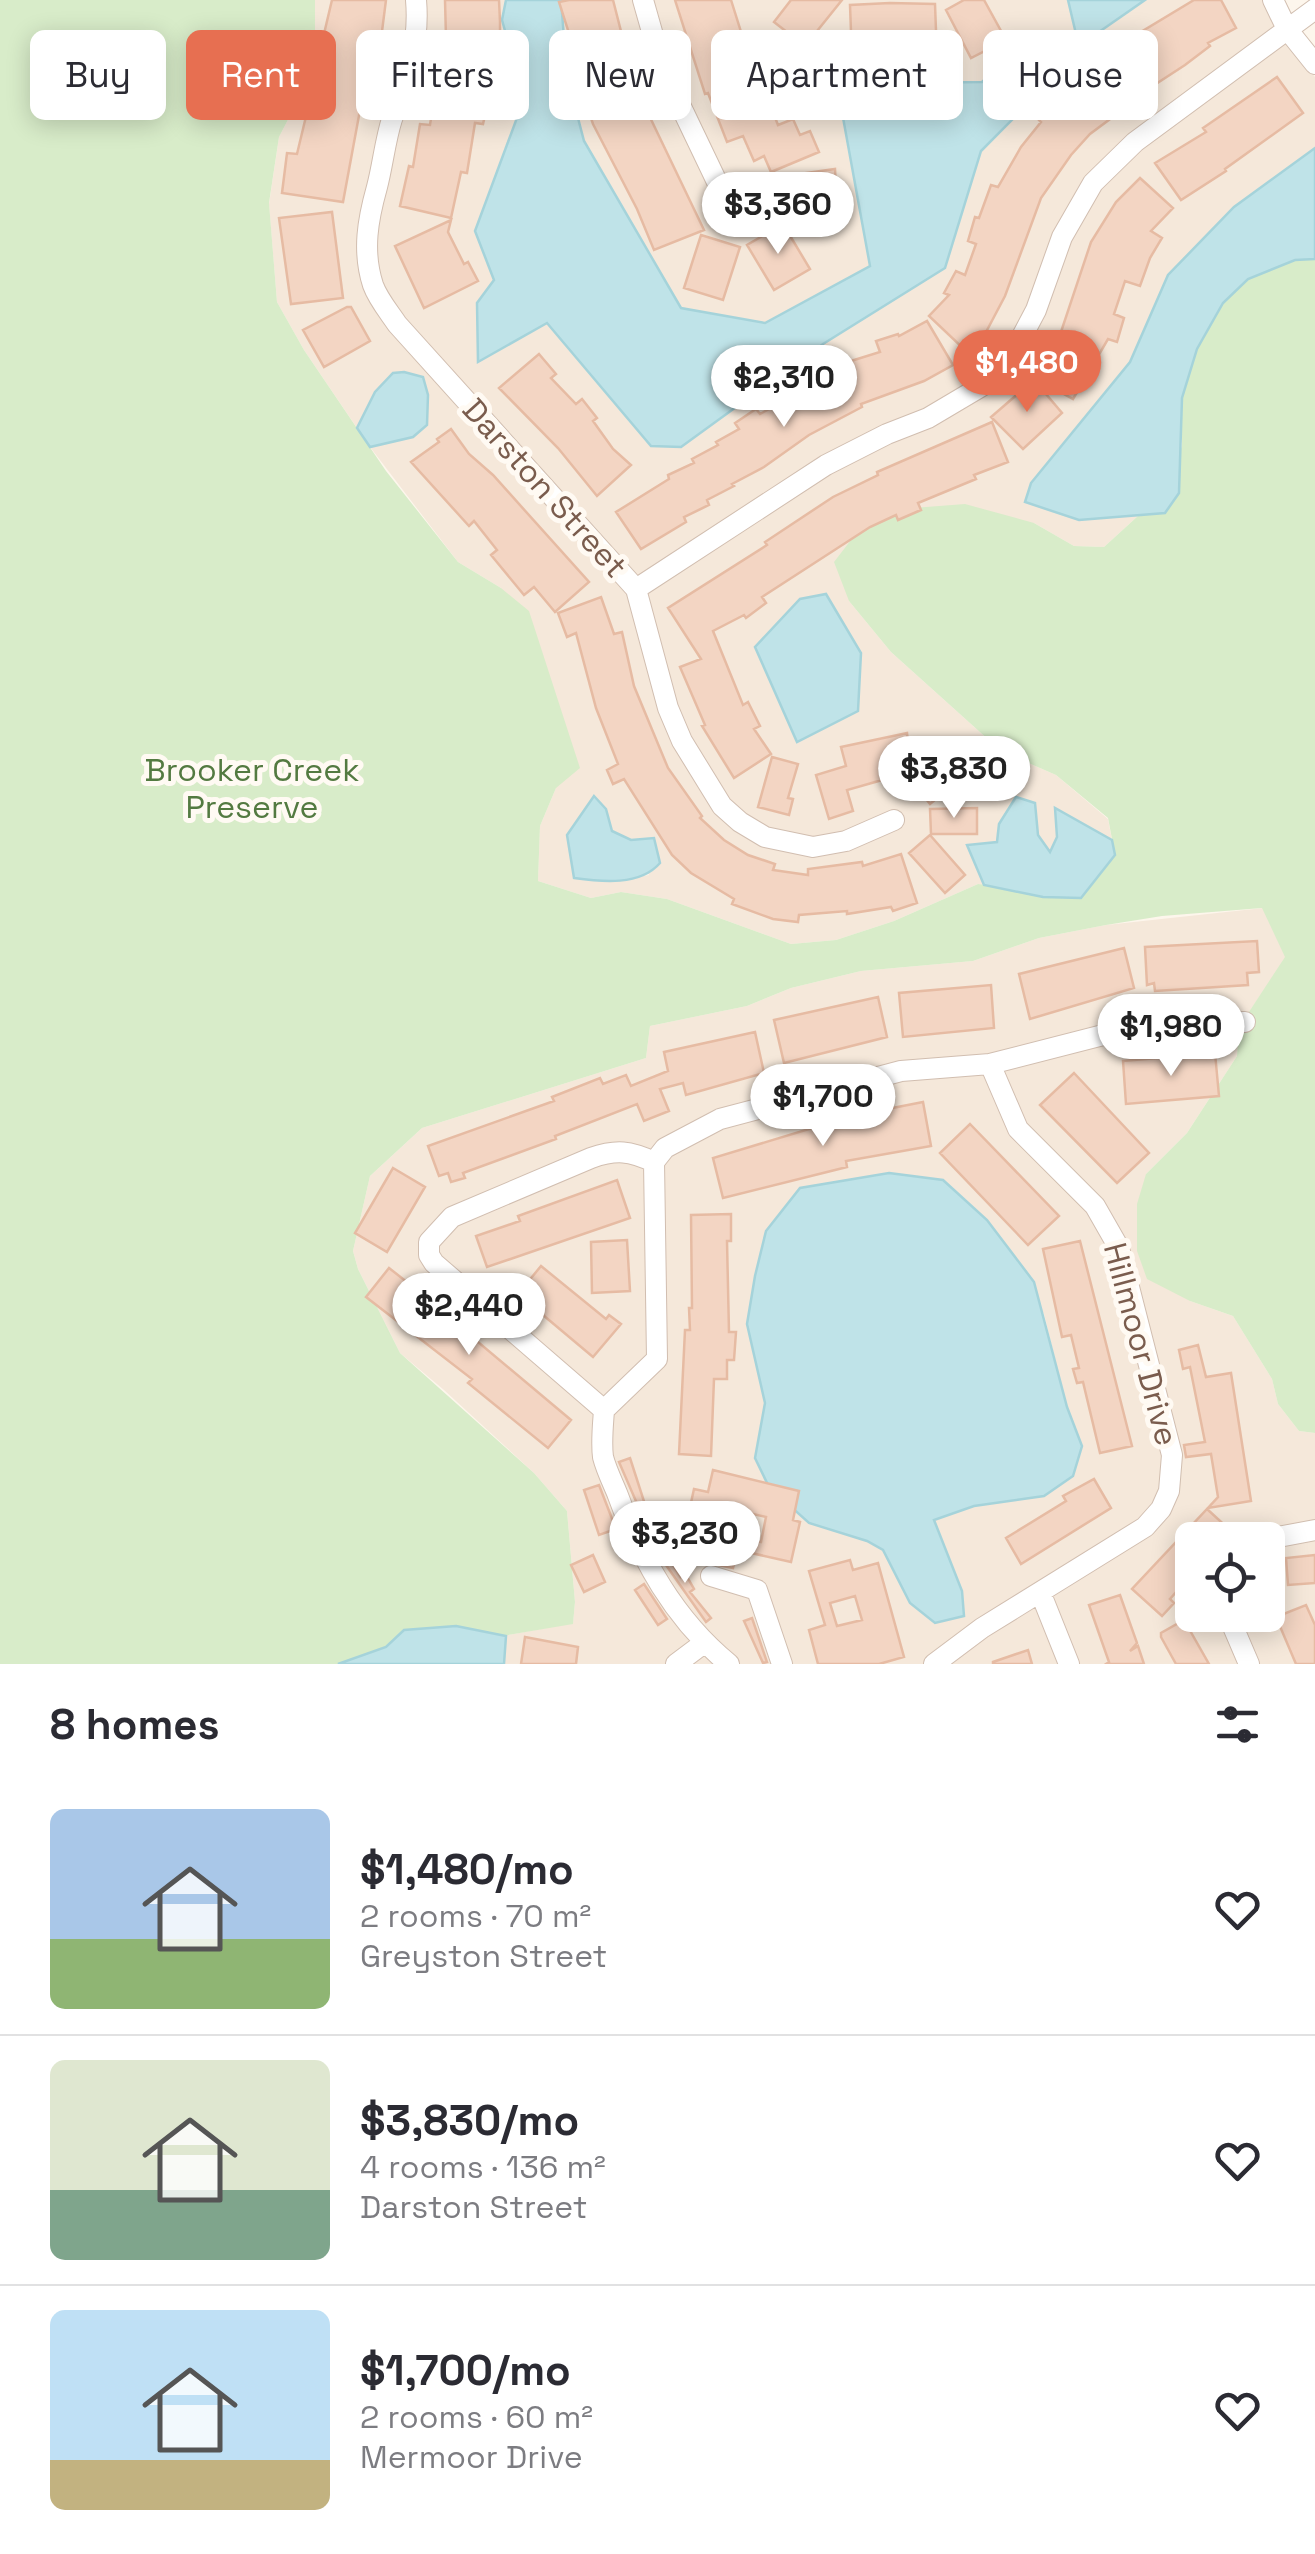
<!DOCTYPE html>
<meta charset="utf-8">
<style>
:root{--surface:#fff;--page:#f2f2f3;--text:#2b2b33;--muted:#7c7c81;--line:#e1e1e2;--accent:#e76f51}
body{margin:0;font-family:"Space Grotesk",sans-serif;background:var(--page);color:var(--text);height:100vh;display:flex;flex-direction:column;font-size:38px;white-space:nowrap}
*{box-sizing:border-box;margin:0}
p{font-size:32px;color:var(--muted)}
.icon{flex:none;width:55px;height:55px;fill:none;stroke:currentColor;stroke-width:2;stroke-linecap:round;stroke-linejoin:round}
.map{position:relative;height:1664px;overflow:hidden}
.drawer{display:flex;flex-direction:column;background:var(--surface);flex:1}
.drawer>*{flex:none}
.banner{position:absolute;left:30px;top:30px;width:1255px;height:90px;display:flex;gap:20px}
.controls{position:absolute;left:1175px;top:1522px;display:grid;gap:20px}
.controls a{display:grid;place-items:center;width:110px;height:110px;border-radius:15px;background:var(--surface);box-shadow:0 5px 25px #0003;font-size:50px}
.price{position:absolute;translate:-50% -85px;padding:0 22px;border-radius:35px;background:#fff;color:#222;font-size:32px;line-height:65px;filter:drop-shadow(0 2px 5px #0008)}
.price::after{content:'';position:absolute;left:50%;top:60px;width:30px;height:22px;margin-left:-15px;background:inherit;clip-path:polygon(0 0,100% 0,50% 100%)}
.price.selected{background:var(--accent);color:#fff}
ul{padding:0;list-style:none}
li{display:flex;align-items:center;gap:30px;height:250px;padding:0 50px}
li+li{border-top:2px solid var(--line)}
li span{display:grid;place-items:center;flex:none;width:280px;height:200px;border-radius:15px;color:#555}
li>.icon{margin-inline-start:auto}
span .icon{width:120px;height:120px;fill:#fffc;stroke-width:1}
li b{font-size:42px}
h2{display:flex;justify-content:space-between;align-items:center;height:120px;padding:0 50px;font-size:42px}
.chip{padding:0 35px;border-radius:15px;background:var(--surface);box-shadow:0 5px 25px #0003;font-size:35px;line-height:90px}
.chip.selected{background:var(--accent);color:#fff}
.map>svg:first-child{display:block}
.residential{fill:#f5e8da;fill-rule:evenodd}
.green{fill:#d8ecc9}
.water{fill:#bfe3e8;stroke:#a5d3da;stroke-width:2.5}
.building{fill:#f3d5c3;stroke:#e6bba3;stroke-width:2.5;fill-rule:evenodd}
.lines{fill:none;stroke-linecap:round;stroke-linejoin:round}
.minor-casing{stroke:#d1beb0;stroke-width:22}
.minor{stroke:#fff;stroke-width:20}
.labels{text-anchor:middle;stroke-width:10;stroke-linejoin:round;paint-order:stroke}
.street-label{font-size:32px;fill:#7a5c4d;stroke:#fffaf3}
.park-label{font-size:32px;fill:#537a41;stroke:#fffaf3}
</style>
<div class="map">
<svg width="1315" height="1664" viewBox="0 0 1315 1664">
<rect width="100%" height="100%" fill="#fdf6ec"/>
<path class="residential" d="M315,0H506L502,20L524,98L475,230L494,280L478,361L547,323L652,446L681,447L823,344L945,268L981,151L1099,32L1145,0H1264L1286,40L1315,77V148L1234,207L1168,275L1130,362L1031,483L1025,502L1079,520L1139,515L1104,547L1074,546L1034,523L849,601L891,652L1001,751L1056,775L1108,819L1112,840L1055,809L1057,838L1051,853L1038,835L1035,803L997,842L968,845L984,885L978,884L894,921L836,940L791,944L667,899L621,892L591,898L538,881L540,826L556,788L501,588L458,562L370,447L413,437L427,425L428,395L375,392L357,428L304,350L277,302L269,204L279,137L305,87L315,35ZM825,594L861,653L755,647L800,600ZM606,809L612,831L631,840L649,875L609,882Z
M561,0H1068L1076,34L1039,41L1014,54L982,82L832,84L781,52L783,84L814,96L842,112L870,267L765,323L681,308L584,141L567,76Z
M1263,908L1286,957L1239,1027L1237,1056L1187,1133L1146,1174L1190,1301L1233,1316L1272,1379L1278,1404L1299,1431L1315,1433V1664H504L506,1637L502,1636L573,1623L575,1602L567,1511L534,1473L444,1390L400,1353L358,1269L353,1251L370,1176L422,1128L646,1058L650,1026L747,1006L791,988L861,971L973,961L1039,938L1106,925ZM889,1173L942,1180L987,1220L1044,1314L1067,1407L1082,1446L1044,1496L974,1506L933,1520L962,1591L906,1596L883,1550L867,1541L809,1523L755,1458L765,1403L747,1324L766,1231L800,1188ZM1192,1540H1268V1615H1192Z"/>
<path class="green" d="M0,0H315V35L305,87L279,137L269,203L277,302L304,350L386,471L458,562L501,588L529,611L580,768L556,788L540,826L538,881L591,898L621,892L667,899L791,944L836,940L894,921L978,884L997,886L1115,855L1108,818L1056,775L1001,751L891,652L849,601L834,562L861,527L913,508L965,504L1034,523L1074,546L1104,547L1139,515L1165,512L1182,445V398L1197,349L1223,303L1248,279L1295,260L1315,259V1433L1299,1431L1278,1404L1272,1379L1233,1316L1190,1301L1147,1279L1137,1251V1204L1146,1174L1187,1133L1237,1056L1239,1027L1285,957L1262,908L1162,916L1106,925L1039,938L973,961L861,971L791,988L747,1006L650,1026L646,1058L422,1128L370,1176L353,1251L358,1269L400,1353L534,1473L567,1511L575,1602L573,1624L502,1636L456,1626L404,1630L386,1647L338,1664H0Z"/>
<path class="water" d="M506,0H561L567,76L584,141L681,308L765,323L870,266L842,112L814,96L783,84L780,51L832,84L982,82C1015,52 1032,42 1076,34L1068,0H1145L1099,32L981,151L945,268L823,344L681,447L651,446L547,323L478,362L477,303L494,280L475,231L524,99L502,20Z
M1315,148V259L1295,260L1248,279L1223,303L1197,349L1182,398L1179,493L1165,513L1079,520L1025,502L1031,483L1130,362L1168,275L1234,207Z
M404,372L423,377L428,395L427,425L413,437L370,447L357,428L375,392L393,373Z
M826,594L861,653L858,711L797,742L755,647L800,599Z
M594,796L606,809L612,831L631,840L654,838L660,863C640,886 602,882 574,878L567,835Z
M1016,797L1035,803L1038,835L1050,852L1057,837L1055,808L1112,840L1115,855L1081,898L1043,897L984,885L967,845L997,842L999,824Z
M889,1173L943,1180L987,1220L1034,1282L1067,1407L1082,1446L1073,1476L1044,1496L974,1506L934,1520L962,1591L964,1616L935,1623L910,1603L883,1550L867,1541L809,1523L769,1487L755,1458L765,1403L747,1324L755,1276L766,1231L800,1188Z
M456,1626L506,1636L504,1664H338L386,1647L404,1630Z"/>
<path class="building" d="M332,0H386L375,86L368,85L364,111L360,110L343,202L282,193L287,153L297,154L315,79L320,80L324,56L319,55Z
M445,0H499L500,22V68H496L483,124L475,123L467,173L461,172L451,218L400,206L409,166L413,167L420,124L430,125L438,75L447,76Z
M569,0H613L635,86L704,230L654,250L637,209L593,124L581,89L571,50L574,49L559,2Z
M675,0H731L758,86L762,84L778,125L793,119L800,135L810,131L819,152L771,172L764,156L754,161L743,136L727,142L708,93L705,94Z
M791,0H842L805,46L774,22Z
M964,0H984L1006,40L971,58L946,10Z
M1194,0H1221L1236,28L1208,43L1210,46L1185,65L1136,97L1137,99L1090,134L1071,155L1041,198L1005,296L986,332L967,352L929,316L949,295L944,293L956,271L965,275L976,244L968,241L975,217L979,218L991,185L998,187L1021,147L1041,122L1037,118L1054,100L1056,103L1116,59L1114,56L1139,40L1136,35Z
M890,3L935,4L937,58H852L850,5Z
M1277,77L1303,113L1225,169L1226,171L1181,200L1155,163L1206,132L1203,128Z
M835,169L837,209L784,217L778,177Z
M1140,178L1173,208L1151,231L1162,238L1150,258L1140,286L1125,281L1114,314L1124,318L1117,342L1108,339L1073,399L1033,377L1060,335L1091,242L1116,202Z
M332,212L343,298L291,304L279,218Z
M451,220L448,232L464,264L468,262L478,281L424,308L395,246Z
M783,224L810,269L774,290L747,245Z
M701,235L740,247L723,300L684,288Z
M347,307H351L370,341L324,367L303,330Z
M927,321L953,365L924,381L861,404L862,407L809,435L764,467L732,484L734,486L707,500L709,505L684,517L686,522L641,549L616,512L669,479L668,475L694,463L692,459L718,445L716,442L739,429L735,423L756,409L760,414L851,364V361L880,352L876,341L898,334L899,336Z
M539,354L556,374L551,378L576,404L582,399L597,418L593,421L613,449L631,465L597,496L558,448L499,388Z
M1034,380L1062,413L1023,449L991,417Z
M992,422L1008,462L974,475L976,479L918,503L921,510L898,520L896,515L870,527L762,597L766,603L746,618L744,615L713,631L743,705L748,702L760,726L754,729L771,754L734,778L702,726L705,725L680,667L701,659L668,608L767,545L765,542L833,497L878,475L877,472Z
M451,429L469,454L493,475L589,582L555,612L534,587L524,595L491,555L497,550L474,521L469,526L411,462L439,442L437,439Z
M601,597L614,634L622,632L634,686L668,768L702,816L700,818L724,840L748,855L775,864L773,870L808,875V869L862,862L863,866L901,854L917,903L893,911L891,907L847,914V911L799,915L798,922L773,919L732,904L734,899L691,873L672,855L624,779L613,784L607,770L618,764L596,708L576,633L567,637L558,613Z
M907,733L911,772L881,775L882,780L847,790L853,811L829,819L816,775L846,766L841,747Z
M958,749L974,768L930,804L914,784Z
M772,757L798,764L788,798L793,799L789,815L758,807Z
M977,808V834H931L930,809Z
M930,835L965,875L945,893L909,853Z
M1257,941L1259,972L1247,973L1248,985L1155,991L1154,983L1147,985L1145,947Z
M1124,948L1134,988L1030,1019L1019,974Z
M991,985L994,1028L903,1037L899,993Z
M878,997L887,1037L784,1063L774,1020Z
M755,1032L764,1073L686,1095L683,1083L660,1089L669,1111L644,1121L637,1104L555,1136L556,1139L463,1173L465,1178L451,1182L448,1173L439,1176L428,1146L554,1101L552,1097L600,1078L603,1084L626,1075L631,1086L668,1071L664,1052Z
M1215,1053L1219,1096L1126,1104L1123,1061Z
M1074,1073L1149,1153L1117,1183L1040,1105Z
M923,1102L931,1146L846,1161L847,1167L723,1198L713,1158L852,1116Z
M970,1124L1059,1216L1028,1245L940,1153Z
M393,1168L425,1187L387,1252L355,1233Z
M617,1180L630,1218L487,1267L476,1236L520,1221L518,1216Z
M731,1214V1241H727L729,1332H736L734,1360H727V1379H714L711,1456L679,1454L685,1330H690L689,1308H692L691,1215Z
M627,1240L630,1291L592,1293L591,1242Z
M1080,1241L1132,1446L1100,1453L1083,1382L1077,1383L1073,1369L1079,1368L1071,1335L1062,1337L1043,1249Z
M541,1266L606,1319L609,1315L621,1324L593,1357L518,1294Z
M389,1268L468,1330L466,1332L571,1420L548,1448L468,1383L472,1379L366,1297Z
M1198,1345L1206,1377L1231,1373L1251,1501L1208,1508L1218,1497L1211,1454L1186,1457L1184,1445L1205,1442L1190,1367L1183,1369L1179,1350Z
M630,1458L660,1551L658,1552L619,1462Z
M713,1470L799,1491L793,1520L800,1522L791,1562L738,1550L733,1568L709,1563L710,1556L686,1550L690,1531L685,1530L694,1489L708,1492ZM727,1508L766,1517L761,1542L721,1533Z
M1094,1479L1111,1508L1021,1564L1006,1538L1066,1501L1063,1496Z
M599,1485L616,1529L599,1535L584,1490Z
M1207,1509L1231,1531L1223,1540H1192V1574L1170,1599L1174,1603L1162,1616L1132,1589Z
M665,1552L680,1576L682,1568L694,1589L690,1592L711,1618L706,1622L661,1558Z
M593,1555L605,1582L584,1592L571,1565Z
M1315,1555V1583L1288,1585L1286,1558Z
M850,1560L853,1570L878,1563L904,1657L879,1664H818L809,1630L825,1625L809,1571ZM855,1596L862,1620L837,1626L830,1603Z
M644,1584L667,1619L658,1625L635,1590Z
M1120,1595L1137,1643L1130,1651L1138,1646L1144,1664H1106L1109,1662L1089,1605Z
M1306,1605L1315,1625V1664H1296L1276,1617Z
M752,1618L767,1662L763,1663L744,1621Z
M1184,1620L1209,1664H1176L1161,1637V1633Z
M525,1637L578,1647L576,1664H521Z
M1028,1650L1032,1664H993V1662Z"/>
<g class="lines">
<defs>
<path id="minor" d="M416,0C420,44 407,78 392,119C385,141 383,164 377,187C368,219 362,251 373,285C378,299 389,312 397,324L636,589L668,708L682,741L722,806L740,822L765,837L813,847L846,841L894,820
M643,0L662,67L718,184L744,200
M1273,0L1287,29L1315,64
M636,589L826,465L887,434L928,418L982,386L1018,344L1036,310L1062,237L1093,183L1135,142L1315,9
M604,1410L434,1263L429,1255V1242L452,1217L591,1158C617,1149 630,1151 654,1162
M1262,1540L1315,1530
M711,1576L757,1590L782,1664
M1041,1594L1069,1664
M1228,1615L1249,1664
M676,1664L704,1643
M729,1664C674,1619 641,1559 617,1493C612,1481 606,1469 603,1457C601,1442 603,1425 604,1410L657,1359L654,1162L665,1148L720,1119L901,1071L990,1064L1142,1025L1245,1022
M934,1664L982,1628L1145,1527L1161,1509L1169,1491L1172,1455L1119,1248L1095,1206L1018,1129L990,1064"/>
</defs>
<use href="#minor" class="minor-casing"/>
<use href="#minor" class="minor"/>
</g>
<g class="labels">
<g class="street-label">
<text transform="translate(545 488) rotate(48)" y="11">Darston Street</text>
<text transform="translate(1141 1344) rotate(75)" y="11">Hillmoor Drive</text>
</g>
<g class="park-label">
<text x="252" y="781">Brooker Creek<tspan x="252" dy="37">Preserve</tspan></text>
</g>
</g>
</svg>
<div class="controls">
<a><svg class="icon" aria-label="locate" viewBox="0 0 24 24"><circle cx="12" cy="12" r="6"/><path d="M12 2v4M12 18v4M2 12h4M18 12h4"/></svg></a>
</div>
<b class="price" style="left:778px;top:257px">$3,360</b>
<b class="price selected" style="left:1027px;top:415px">$1,480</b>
<b class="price" style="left:784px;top:430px">$2,310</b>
<b class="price" style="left:954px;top:821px">$3,830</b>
<b class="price" style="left:1171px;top:1079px">$1,980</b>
<b class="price" style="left:823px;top:1149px">$1,700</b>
<b class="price" style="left:469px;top:1358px">$2,440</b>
<b class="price" style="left:685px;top:1586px">$3,230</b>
<div class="banner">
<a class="chip">Buy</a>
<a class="chip selected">Rent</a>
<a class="chip">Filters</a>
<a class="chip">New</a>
<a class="chip">Apartment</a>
<a class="chip">House</a>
</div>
</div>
<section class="drawer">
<h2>8 homes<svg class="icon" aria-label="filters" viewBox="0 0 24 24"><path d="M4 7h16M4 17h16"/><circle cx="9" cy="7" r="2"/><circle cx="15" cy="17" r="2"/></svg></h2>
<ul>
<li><span style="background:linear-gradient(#a9c7e8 65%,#8fb573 0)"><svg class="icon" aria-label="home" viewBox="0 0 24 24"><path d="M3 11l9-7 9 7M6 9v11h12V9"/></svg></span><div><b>$1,480/mo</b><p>2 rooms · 70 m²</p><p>Greyston Street</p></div><svg class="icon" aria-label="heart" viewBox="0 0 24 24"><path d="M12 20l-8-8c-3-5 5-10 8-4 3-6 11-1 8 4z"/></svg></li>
<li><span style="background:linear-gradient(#dfe7d0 65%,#7fa58c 0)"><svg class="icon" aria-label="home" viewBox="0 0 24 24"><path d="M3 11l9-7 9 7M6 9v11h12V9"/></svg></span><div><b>$3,830/mo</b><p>4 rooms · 136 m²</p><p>Darston Street</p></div><svg class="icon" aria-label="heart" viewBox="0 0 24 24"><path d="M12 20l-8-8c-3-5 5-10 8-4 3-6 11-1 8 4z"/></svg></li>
<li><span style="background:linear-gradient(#bfe0f5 75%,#c2b280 0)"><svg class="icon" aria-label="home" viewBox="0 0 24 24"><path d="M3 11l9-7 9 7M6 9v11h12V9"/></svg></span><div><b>$1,700/mo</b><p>2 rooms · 60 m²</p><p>Mermoor Drive</p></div><svg class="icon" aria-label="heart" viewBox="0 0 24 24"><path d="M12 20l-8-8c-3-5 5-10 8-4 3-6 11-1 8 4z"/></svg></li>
</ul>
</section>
